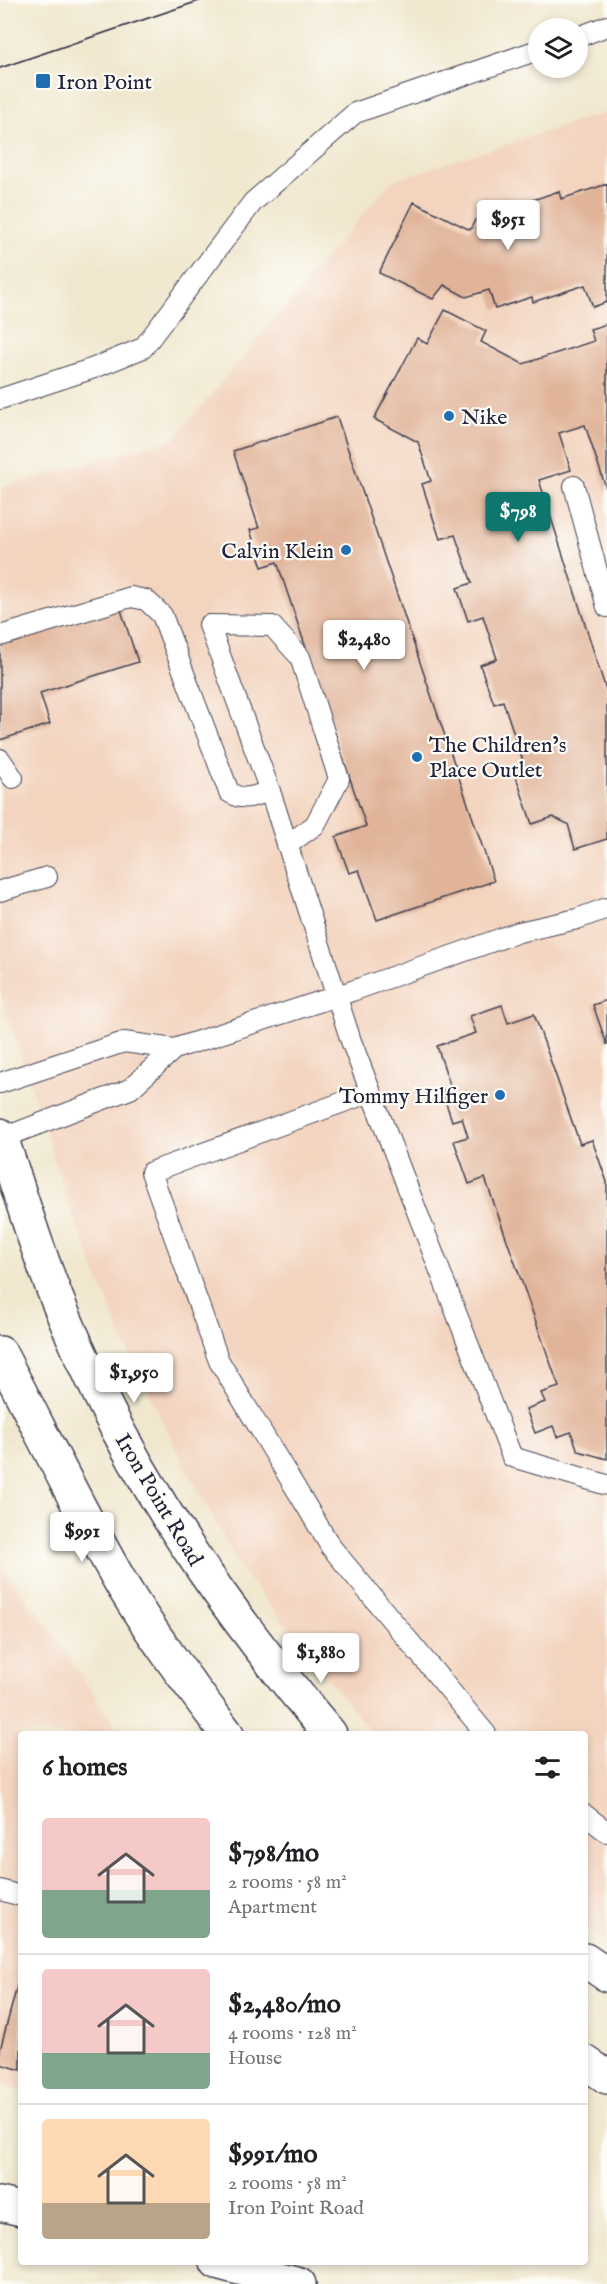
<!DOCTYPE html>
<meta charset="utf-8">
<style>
:root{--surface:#fff;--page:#f2f2f2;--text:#202124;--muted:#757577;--line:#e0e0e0;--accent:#0f766e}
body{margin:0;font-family:"IM FELL English",serif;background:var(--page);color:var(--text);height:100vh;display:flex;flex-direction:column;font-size:22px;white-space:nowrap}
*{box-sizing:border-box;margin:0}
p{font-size:20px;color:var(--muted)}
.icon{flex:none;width:33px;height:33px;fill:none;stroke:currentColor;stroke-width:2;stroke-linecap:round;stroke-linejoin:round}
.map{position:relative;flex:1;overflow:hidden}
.panel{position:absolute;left:18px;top:1731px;width:570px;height:534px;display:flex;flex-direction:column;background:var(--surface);border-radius:6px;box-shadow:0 3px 9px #0003}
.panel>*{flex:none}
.fabs{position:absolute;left:528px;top:18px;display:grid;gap:12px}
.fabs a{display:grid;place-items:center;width:60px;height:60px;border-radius:50%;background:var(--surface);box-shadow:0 3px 9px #0003;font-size:30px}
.price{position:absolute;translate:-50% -51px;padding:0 14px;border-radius:6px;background:#fff;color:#222;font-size:20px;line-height:39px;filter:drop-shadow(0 2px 3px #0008)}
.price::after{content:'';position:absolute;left:50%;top:36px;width:18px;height:14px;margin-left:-9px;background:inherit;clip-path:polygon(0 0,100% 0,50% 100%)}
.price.active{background:var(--accent);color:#fff}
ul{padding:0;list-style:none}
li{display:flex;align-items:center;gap:18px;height:150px;padding:0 24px}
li+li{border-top:2px solid var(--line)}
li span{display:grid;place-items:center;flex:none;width:168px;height:120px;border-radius:6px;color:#555}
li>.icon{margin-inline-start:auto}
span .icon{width:72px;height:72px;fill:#fffc;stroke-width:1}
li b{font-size:26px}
h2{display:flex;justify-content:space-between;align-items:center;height:72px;padding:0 24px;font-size:26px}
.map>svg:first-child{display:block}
.built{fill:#f3d4bf}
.building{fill:#e1b499}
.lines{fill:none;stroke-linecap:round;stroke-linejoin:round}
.service-casing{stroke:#414051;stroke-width:22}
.secondary-casing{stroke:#414051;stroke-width:36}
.motorway-casing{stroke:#414051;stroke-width:36}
.service{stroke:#fff;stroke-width:20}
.secondary{stroke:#fff;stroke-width:33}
.motorway{stroke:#fff;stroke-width:33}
.tram{stroke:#22223b;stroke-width:1.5}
.poi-dot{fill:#1f6fb2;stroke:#fdfcf7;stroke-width:2}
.labels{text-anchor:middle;stroke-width:4.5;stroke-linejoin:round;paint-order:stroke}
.poi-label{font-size:22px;fill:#22223b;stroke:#fdfcf7;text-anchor:start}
.street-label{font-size:22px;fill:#22223b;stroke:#fdfcf7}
</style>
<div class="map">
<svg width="607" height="2284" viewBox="0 0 607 2284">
<rect width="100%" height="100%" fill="#fdfcf7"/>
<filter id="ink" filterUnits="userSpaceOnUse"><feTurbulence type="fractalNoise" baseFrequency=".0167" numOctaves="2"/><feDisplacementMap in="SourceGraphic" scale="12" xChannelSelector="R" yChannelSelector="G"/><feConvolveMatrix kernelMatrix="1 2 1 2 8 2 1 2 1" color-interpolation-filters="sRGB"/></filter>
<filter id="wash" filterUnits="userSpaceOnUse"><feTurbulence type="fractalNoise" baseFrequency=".008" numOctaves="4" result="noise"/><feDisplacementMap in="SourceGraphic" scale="24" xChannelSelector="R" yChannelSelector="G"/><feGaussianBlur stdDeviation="1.35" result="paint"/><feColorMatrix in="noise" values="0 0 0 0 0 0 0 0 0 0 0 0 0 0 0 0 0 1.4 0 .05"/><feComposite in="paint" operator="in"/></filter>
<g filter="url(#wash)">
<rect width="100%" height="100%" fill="#f0e7ce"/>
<path class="built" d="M607,112V1943L585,1929V1734H372L242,1571L183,1462L123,1340L70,1208L0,992V488L174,439L391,181Z
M0,1566L48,1626L120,1734H21V2091L0,2085Z"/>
<g id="blocks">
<path class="building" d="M607,184V302L593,307L585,285L533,302L532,297L495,309L489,290L466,297L444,285L433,299L379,273L414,202L470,230L475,220L559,191L561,199Z
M445,310L486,331L481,342L523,364L594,341L590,329L607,324V491L585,425L559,433L571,470L539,480L607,693V839L575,849L568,824L553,817L532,824L513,768L524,764L503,701L494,704L480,665L497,659L483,616L468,621L457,588L472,583L455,535L440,539L422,484L431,481L418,442L374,419L417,338L427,344Z
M337,417L494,881L377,920L359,870L349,873L336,837L366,826L277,562L262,567L250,530L259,528L233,451Z
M120,607L138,662L40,693L50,724L0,740V645Z
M607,1000V1045L593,1005Z
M502,1005L508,1023L534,1014L580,1144L592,1140L607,1182V1459L578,1451L571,1432L557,1437L553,1426L535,1433L526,1409L545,1402L541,1393L559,1387L485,1178L469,1184L454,1141L468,1137L462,1118L452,1121L442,1091L451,1088L437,1046L476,1033L470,1016Z
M20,1975L21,1976V2070L0,2064V2050Z"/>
</g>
</g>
<g filter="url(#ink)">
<use href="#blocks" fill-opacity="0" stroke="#414051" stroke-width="1.5"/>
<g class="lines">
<defs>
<path id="service" d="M578,37L607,26
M0,399L94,368L143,348L253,202L355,113L538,50
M574,486L607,607
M0,636L131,597L146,600L162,615L229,792C243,802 255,796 270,791
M0,759L13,778
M287,845L315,825L339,779L300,657L272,626L209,625L270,791L351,1041L512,1457L607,1485
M0,891L47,877
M0,1083L124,1042L174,1049
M371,1092L151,1172L219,1361L331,1547L486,1734
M0,1139L130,1089L174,1049L352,991L519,932L577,919L607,908
M585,1815L607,1832
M0,1890L21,1896"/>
<path id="secondary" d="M0,1135C14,1173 25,1213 39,1251C56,1301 78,1350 101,1397C161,1520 242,1630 330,1734
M0,1353C41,1431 79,1511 124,1588C155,1639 191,1686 227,1734
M585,1960L607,1975
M585,2062L607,2077"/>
<path id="motorway" d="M0,2204L21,2209
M217,2262L299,2284"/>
</defs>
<use href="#service" class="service-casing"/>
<use href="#secondary" class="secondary-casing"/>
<use href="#motorway" class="motorway-casing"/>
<use href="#service" class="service"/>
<use href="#secondary" class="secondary"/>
<use href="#motorway" class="motorway"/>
<path class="tram" d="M0,68L202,0"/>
</g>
</g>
<g class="poi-dot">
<rect x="35" y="73" width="16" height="16" rx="3"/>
<circle cx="449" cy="416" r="6"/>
<circle cx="346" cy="550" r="6"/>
<circle cx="417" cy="757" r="6"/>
<circle cx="500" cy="1095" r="6"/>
</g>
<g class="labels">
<g class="poi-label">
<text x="57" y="89">Iron Point</text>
<text x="461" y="424">Nike</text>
<text x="334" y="558" text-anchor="end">Calvin Klein</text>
<text x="429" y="752">The Children’s<tspan x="429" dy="25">Place Outlet</tspan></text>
<text x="488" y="1103" text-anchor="end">Tommy Hilfiger</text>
</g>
<g class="street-label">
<text transform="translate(160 1499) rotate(59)" y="8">Iron Point Road</text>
</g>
</g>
</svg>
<div class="fabs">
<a><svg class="icon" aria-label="layers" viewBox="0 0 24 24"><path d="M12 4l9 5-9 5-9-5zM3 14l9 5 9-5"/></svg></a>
</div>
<b class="price" style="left:508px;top:251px">$951</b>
<b class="price active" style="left:518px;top:543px">$798</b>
<b class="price" style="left:364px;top:671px">$2,480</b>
<b class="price" style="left:134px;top:1404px">$1,950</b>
<b class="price" style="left:82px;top:1563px">$991</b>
<b class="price" style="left:321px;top:1684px">$1,880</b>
<section class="panel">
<h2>6 homes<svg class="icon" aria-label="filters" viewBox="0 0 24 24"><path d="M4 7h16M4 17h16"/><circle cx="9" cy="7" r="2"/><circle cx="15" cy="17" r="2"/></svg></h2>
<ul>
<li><span style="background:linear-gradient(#f6c9c9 60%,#7fa58c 0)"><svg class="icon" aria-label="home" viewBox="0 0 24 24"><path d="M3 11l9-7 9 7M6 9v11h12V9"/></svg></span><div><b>$798/mo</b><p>2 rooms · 58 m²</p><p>Apartment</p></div></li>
<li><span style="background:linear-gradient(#f6c9c9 70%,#7fa58c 0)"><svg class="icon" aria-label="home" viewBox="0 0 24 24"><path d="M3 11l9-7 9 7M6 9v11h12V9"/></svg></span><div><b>$2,480/mo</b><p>4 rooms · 128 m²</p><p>House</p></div></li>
<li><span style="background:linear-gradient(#ffd9b3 70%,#b9a48a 0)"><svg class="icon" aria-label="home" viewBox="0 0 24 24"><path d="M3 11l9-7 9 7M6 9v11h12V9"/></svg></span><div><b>$991/mo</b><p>2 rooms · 58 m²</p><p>Iron Point Road</p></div></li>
</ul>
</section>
</div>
